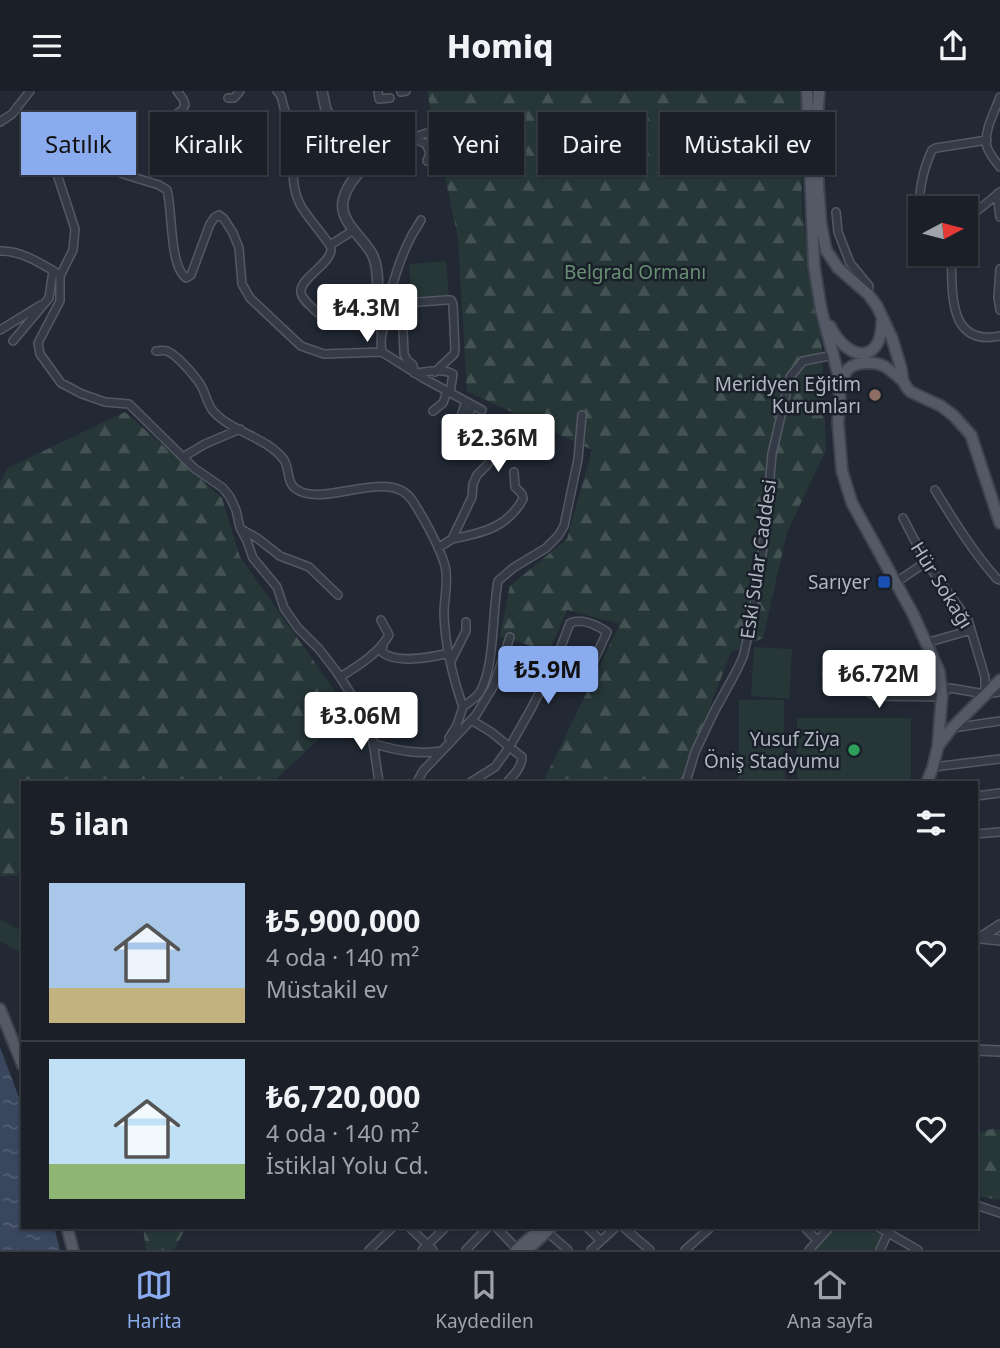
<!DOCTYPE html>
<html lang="tr">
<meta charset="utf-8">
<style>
:root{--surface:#1a1f28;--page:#272c34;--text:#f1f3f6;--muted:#9fa2a8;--line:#383d45;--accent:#8aabed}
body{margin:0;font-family:"Noto Sans",sans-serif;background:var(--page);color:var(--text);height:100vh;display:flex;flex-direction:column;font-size:26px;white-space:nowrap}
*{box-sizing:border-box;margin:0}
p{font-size:23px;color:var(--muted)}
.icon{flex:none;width:38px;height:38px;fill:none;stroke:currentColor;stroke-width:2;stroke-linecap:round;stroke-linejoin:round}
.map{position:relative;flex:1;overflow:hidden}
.side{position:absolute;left:21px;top:690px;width:957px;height:448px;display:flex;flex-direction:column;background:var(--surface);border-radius:0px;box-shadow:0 2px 5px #0004,0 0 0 2px var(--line)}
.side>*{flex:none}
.hud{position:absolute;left:21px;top:21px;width:959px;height:63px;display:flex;gap:14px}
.needle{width:46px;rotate:83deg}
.buttons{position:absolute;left:908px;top:105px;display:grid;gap:14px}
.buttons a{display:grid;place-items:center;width:70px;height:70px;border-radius:0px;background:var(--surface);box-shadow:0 2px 5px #0004,0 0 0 2px var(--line);font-size:35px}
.price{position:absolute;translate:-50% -60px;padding:0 16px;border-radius:7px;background:#fff;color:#222;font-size:23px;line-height:46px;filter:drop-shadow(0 2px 4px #0008)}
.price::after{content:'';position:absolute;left:50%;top:42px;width:21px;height:16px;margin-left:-10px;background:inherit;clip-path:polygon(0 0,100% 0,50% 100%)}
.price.on{background:var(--accent);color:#111}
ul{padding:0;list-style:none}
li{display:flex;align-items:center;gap:21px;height:175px;padding:0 28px}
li+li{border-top:2px solid var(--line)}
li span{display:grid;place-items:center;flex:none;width:196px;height:140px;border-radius:0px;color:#555}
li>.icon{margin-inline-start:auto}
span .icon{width:84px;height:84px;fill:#fffc;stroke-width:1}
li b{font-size:30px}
h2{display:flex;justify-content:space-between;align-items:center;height:84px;padding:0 28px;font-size:30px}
.pill{padding:0 24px;border-radius:0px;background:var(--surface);box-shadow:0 2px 5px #0004,0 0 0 2px var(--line);font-size:24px;line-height:63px}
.pill.on{background:var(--accent);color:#111}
header{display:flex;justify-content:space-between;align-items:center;height:91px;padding:0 28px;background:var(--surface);font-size:32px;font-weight:800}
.menu{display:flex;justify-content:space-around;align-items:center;height:98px;border-top:2px solid var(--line);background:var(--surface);font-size:19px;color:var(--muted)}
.menu a{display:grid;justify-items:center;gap:4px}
.menu .on{color:var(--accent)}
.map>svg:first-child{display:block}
.forest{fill:url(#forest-firs)}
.green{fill:#273738}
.water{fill:url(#water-ripples)}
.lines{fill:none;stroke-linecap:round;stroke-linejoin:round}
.minor-casing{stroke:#525963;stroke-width:10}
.tertiary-casing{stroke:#525963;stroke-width:12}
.primary-casing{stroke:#3e444f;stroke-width:14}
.minor{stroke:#353b46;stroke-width:7}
.tertiary{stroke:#353b46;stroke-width:9}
.primary{stroke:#535a66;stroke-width:10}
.education-dot{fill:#8d6e63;stroke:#1a202a;stroke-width:2.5}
.transit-dot{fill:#1a4fb4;stroke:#1a202a;stroke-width:2.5}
.leisure-dot{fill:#2e9e5b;stroke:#1a202a;stroke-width:2.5}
.labels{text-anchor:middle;stroke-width:5;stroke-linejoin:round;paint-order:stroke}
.park-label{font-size:19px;fill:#699074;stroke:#1a202a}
.poi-label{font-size:19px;fill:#afb6c2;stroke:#1a202a;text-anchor:end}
.street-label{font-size:19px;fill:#afb6c2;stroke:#1a202a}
</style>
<header><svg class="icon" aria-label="menu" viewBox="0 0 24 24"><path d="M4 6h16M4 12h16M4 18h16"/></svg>Homiq<svg class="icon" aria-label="share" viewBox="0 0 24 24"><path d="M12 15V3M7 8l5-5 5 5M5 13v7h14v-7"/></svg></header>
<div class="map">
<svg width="1000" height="1159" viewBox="0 0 1000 1159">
<defs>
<pattern id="forest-firs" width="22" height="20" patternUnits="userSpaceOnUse" patternTransform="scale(1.75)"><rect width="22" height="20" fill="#273738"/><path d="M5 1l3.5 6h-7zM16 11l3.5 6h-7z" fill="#445253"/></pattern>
<pattern id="water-ripples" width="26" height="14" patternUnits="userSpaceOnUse" patternTransform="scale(1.75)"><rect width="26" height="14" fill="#39465d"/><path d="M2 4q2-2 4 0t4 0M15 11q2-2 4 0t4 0" fill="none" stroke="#535e73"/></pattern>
</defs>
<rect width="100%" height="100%" fill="#222935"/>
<path class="forest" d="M427,0H801L802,123L821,243L826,359L787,441L763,547L731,561L704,631L686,691H543L620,533L567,519L549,561L500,545L510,495L567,448L592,359L467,300L458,147Z
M125,321L222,407L240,466L349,620L273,691H23V784L0,785V391L8,377Z
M992,1038L1000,1039V1109L977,1105V1042Z
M143,1136H186L174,1159H146Z"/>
<path class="green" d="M446,170L449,207L412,210L409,173Z
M754,556L792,558L789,608L751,605Z
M739,609H784L785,691H739Z
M911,627V691H797V627Z
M0,828L23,841V863L0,850Z
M833,1136H875L887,1142L875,1159H812Z"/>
<path class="water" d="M0,956L23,1017V1136H54L60,1159H0Z"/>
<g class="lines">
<defs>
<path id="minor" d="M277,0L281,5C284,18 289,32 291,47C295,70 289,94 301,115C306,125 332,153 331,159C330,174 298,188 301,202C303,210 313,217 319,223H323L330,218
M378,0L379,8L390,7
M401,1L406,0
M1000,6C995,20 983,41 987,56C990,64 995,70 1000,76
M228,7H234L240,0
M0,31L12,23L30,0
M154,41L182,19L185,14L183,8L177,0
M413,47L426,53L430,62L427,70
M379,50C395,55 411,47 427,42
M29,53L60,63L85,67L123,83L159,94L167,99C173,121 169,174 186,187L191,184L210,133L215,126L219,124L224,128L233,142L239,157L242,193L250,207L301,255L324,263L382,261
M60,63L55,77L75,138L73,159L60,185V210L38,252L40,263L61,292L82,303L105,311L129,313L194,377L223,397L230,406L236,419L240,437L247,450L253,467L277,496L284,517L298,537L319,558L336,580L366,626L372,644L379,691
M997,103L1000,126
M836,121L838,141L850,172L869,195L868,203
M920,127C917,105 923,78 932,59L936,57L987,49
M421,129C418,135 413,141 410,148C398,171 377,237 382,261L423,287L482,319
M966,134L977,120L1000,101
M330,154L354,139
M0,160C20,159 40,172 57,182
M951,163C953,198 946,256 1000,245
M1000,178L998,206L1000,219
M0,239L41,214
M13,250L49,207L53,180
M156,260C159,260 163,259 167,260C176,263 194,284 200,293C206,302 207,314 214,321C232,341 267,346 284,369C290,378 286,391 296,398C324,418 389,375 412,409C422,424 441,458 445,475C449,490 444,507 444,523C445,554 453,587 463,616
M435,281L454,263L455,259L453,213L451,209H446L405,212L402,216L404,263L407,269L413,274L414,282C426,281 443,277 453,283L450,302
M433,320L443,312L447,300
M462,339L473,314
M452,342L458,333L466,311
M183,366L205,353L240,338
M935,399C954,430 973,461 997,488L1000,489
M903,427L926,471L968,529L985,586V603
M241,438L257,447L280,465L309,476L338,504
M452,448C482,442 507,437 523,408L522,403L515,396L514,381
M438,457L452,448L472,406L473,393L477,384L487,374L498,357
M895,492L926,471
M926,552L971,539
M383,555L381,560C395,574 432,566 450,562
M451,570L466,540V531
M827,583L865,599L875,605L941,606
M340,586C358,575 378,563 389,544L381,529
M942,603L950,597L985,603L1000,601
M463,616C469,611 476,607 480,601C495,575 492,521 498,490L513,477L546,457L558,445L564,435L578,368L582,324
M471,629L491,641L522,666C522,676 514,684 507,691
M952,637L1000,630
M449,647L457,634L463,616
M374,653C396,659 418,664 441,660
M933,676L1000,668
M417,691L423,680L476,624L493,596L510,546
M471,691L495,676L510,655L531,618L557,566L570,532C582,527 597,534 607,541L591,576
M686,691L695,661L714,621L737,579L743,566L751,533L765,443L772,363L790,286L803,270L834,264
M976,705L1000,702
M976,743L1000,741
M976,1114L1000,1122
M409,1136L433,1159
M496,1136L517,1158
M587,1136L601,1150
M623,1136L650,1159
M804,1136L817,1149
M878,1136L918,1159
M547,1141L568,1159
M369,1159L393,1136
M422,1159L446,1136
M466,1159L488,1136
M591,1159L616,1136
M685,1159L711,1136
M809,1159L830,1136
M880,1159L888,1142"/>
<path id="tertiary" d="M322,0L326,19L331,27L348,37L368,40L379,50C373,72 348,86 343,110C339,132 365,147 373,165C379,178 377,194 378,208C379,219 380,229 382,240
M980,847L1000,834
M981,847L1000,849
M976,959L1000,960"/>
<path id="primary" d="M807,0L814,174L821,218L839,286L840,311L838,331L842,380L852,412L913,523L939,580L942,603L938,655
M819,0L818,14V95L821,133L826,159L838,177L868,203L877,215L892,247L901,277L903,290L907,297L911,301L941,315L954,325L971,344L1000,432
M830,235C847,270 882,275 882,229
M843,292C844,288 844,284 846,281C852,270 874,270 884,275C891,279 897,285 903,290
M927,691L933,676L938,655L952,637L1000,589
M0,918L23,975
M67,1136L73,1159
M516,1159L543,1136
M527,1159L552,1136"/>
</defs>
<use href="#minor" class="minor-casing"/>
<use href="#tertiary" class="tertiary-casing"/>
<use href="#primary" class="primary-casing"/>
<use href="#minor" class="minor"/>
<use href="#tertiary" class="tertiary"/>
<use href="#primary" class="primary"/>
</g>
<circle class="education-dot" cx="875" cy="304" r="7"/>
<rect class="transit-dot" x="877" y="484" width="14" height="14" rx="3.5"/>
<circle class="leisure-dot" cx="854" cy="659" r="7"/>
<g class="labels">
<g class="park-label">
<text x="635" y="188">Belgrad Ormanı</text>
</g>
<g class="poi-label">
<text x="861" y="300">Meridyen Eğitim<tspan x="861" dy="22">Kurumları</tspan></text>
<text x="870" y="498">Sarıyer</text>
<text x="840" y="655">Yusuf Ziya<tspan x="840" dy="22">Öniş Stadyumu</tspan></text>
</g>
<g class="street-label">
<text transform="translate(758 468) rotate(-82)" y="7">Eski Sular Caddesi</text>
<text transform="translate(942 494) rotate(58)" y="7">Hür Sokağı</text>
</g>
</g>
</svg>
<div class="buttons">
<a><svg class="needle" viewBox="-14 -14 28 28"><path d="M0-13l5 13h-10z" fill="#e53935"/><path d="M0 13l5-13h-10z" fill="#9fa2a8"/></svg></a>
</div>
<b class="price" style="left:367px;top:253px">₺4.3M</b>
<b class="price" style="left:498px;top:383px">₺2.36M</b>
<b class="price on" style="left:548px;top:615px">₺5.9M</b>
<b class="price" style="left:879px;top:619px">₺6.72M</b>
<b class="price" style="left:361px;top:661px">₺3.06M</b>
<div class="hud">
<a class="pill on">Satılık</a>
<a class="pill">Kiralık</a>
<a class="pill">Filtreler</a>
<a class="pill">Yeni</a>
<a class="pill">Daire</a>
<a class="pill">Müstakil ev</a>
</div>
<section class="side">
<h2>5 ilan<svg class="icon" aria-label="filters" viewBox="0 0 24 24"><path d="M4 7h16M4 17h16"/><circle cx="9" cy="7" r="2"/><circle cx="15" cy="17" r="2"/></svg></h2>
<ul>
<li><span style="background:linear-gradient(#a9c7e8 75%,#c2b280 0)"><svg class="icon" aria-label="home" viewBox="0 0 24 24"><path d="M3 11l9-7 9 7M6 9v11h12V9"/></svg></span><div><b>₺5,900,000</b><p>4 oda · 140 m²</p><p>Müstakil ev</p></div><svg class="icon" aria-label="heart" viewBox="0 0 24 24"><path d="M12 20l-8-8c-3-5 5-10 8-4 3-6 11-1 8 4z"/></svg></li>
<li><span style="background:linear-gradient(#bfe0f5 75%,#8fb573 0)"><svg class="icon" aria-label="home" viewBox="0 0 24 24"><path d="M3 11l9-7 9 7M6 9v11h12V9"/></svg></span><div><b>₺6,720,000</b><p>4 oda · 140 m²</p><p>İstiklal Yolu Cd.</p></div><svg class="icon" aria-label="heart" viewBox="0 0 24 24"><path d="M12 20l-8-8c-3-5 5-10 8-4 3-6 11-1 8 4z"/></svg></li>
</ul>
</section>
</div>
<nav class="menu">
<a class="on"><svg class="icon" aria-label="map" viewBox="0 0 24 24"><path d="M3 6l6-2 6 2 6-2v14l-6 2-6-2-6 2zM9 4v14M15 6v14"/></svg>Harita</a>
<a><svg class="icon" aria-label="saved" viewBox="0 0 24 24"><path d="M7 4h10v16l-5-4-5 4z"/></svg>Kaydedilen</a>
<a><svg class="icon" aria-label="home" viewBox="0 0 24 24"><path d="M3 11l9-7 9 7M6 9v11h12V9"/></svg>Ana sayfa</a>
</nav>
